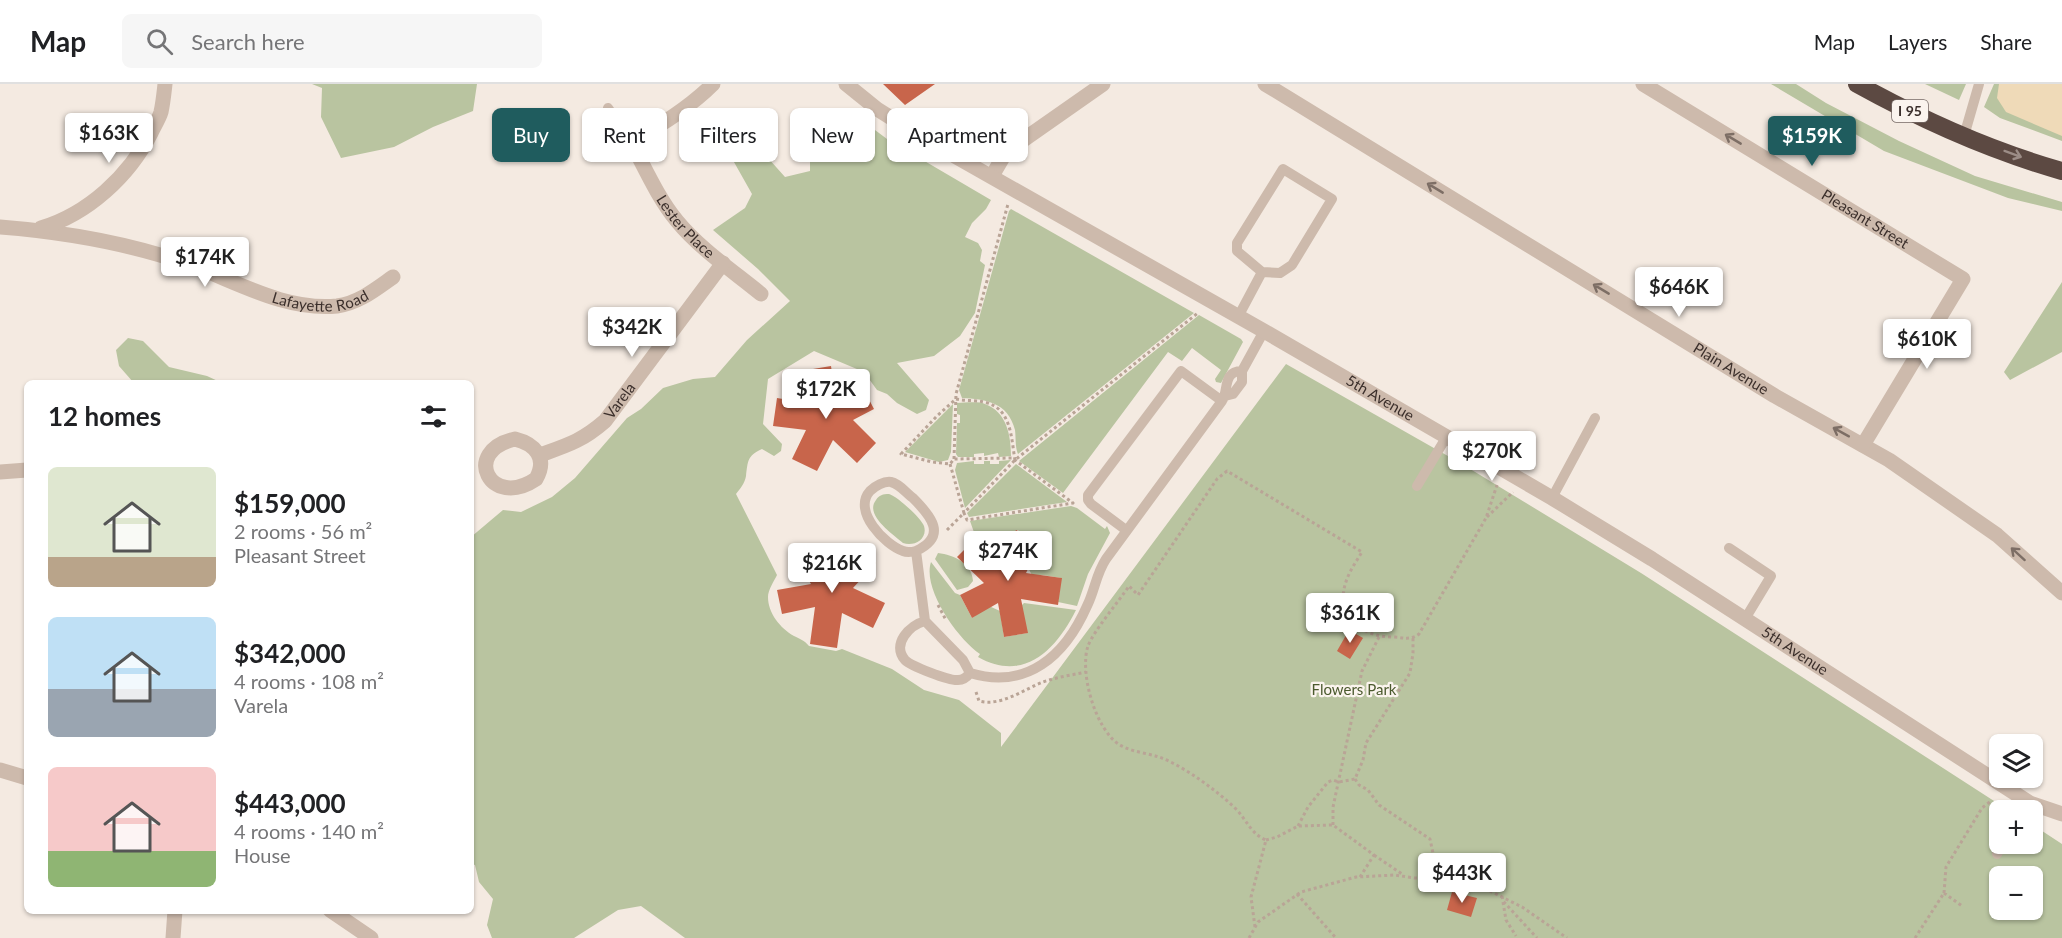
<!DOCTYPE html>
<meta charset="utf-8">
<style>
:root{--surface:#fff;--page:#f6f6f6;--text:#202124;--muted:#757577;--line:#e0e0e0;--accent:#1f5c5e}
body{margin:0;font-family:Lato,sans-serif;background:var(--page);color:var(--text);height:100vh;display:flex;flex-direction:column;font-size:22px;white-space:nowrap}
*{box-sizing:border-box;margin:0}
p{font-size:20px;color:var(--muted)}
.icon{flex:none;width:33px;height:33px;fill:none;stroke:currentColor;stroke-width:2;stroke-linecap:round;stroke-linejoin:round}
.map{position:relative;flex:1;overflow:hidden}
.side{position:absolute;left:24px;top:296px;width:450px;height:534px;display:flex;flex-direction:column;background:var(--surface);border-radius:9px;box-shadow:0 2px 4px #0004}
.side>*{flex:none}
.guide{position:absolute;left:492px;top:24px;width:570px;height:54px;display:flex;gap:12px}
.fabs{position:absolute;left:1989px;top:650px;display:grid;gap:12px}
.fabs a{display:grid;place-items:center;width:54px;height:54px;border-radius:9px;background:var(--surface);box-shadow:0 2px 4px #0004;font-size:30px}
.price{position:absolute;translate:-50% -51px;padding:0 14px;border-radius:6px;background:#fff;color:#222;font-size:20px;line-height:39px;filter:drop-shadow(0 2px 3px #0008)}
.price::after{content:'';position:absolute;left:50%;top:36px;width:18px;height:14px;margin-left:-9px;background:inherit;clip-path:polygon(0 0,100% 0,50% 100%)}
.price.current{background:var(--accent);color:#fff}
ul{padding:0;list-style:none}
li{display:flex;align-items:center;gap:18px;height:150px;padding:0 24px}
li span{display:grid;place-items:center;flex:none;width:168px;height:120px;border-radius:9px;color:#555}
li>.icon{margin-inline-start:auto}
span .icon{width:72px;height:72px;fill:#fffc;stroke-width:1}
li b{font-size:26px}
h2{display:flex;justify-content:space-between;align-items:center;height:72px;padding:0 24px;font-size:26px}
.chip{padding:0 21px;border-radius:9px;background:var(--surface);box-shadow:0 2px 4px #0004;font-size:21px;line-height:54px}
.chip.current{background:var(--accent);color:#fff}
header{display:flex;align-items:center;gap:36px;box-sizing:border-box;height:84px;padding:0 30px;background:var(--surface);border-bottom:2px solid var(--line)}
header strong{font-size:28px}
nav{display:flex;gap:33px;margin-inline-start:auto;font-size:21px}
.search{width:420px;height:54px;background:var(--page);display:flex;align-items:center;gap:15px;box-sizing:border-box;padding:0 21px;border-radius:9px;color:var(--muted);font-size:22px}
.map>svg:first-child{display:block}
.green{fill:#b9c4a0;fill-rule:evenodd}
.sand{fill:#efdab8}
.building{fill:#c8654b}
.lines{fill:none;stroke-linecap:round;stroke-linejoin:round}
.path{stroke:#b9a496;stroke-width:3;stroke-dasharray:3 3;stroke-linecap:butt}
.service{stroke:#cdbaac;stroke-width:10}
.minor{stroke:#cdbaac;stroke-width:15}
.tertiary{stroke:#cdbaac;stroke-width:15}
.motorway{stroke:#5c4942;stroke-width:18}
.oneway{stroke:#7d6e65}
.oneway2{stroke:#9c8d87}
.labels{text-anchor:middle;stroke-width:4.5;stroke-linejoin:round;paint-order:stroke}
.shield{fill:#fbf4ee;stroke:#756a66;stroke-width:1.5}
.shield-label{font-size:14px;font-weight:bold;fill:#3b2f2b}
.street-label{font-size:15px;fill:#3b2f2b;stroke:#fbf4ee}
.park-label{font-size:15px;fill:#4b5a2e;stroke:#fbf4ee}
</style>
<header>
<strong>Map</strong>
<div class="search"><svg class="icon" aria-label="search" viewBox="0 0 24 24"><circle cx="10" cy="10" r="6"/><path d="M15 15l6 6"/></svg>Search here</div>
<nav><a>Map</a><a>Layers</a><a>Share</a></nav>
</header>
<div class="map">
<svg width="2062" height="854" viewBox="0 0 2062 854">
<rect width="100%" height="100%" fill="#f4eae1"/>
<path class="green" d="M312,0H477L473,27L433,43L394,63L341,74L321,33L322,4Z
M1771,0H1796L1826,19L1899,57L1975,92L2062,118V127L2008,114L1884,67Z
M1925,0H1966L1959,16Z
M1994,0H2062V57L2000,34L1984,23Z
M867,40L887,55L991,116L986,125L972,139L965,153L978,159L982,166L980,177L985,181L975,229L960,252L934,272L897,279L929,316L926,326L917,330L897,319L887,310L877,306L864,288L814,267L768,295L763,340L782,360L781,367L774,372L762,365C747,372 748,377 746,392C745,399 740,405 736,410L777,491C774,497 768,506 768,513C768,529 780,544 794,552C800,555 804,556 809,562L836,567L842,565L892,585L924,606L959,616L1001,649V663L1286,280L1462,380L1641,489L2008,726H2000V759H2032L2033,741L2062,760V854H685L641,822L618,826L574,854H492L487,841L493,815L479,798L475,781L471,780V453L503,426L521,428L552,413L575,394L627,334L641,325L663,304L693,295L715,293L747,256L790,217L758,185L713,146L745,124L752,110L730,71L752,56L785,93L810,87V68L832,64ZM2000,792H2032V825H2000Z
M1011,125L1194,229L1018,370C1015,363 1016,354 1015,346C1008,318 985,315 962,314L959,306L1009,127Z
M2062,198V268L2010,296L2004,288Z
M1199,231L1241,255L1243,258L1221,299L1216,298L1215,295L1221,286L1192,264L1182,277L1168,268L1063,409L1019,377Z
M128,254L143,257L169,283L207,292L220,298H133L119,282L116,266Z
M957,319C965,319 977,317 985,320C1007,328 1011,352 1011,372L999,373L998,369L984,372V369L974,370V373H958L956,370L957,339H960V331L957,330Z
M953,320L951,368L948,376L939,378L905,368Z
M1011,376L965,424L955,386L957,379L974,377V380H984V377H990V380H999V377Z
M1016,380L1067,418L969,433L967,429Z
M889,410C897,412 921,434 924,442C928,455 914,463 903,459C893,450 864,431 876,416C879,411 883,410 889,410Z
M1071,422L1077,424L1105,445L1107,442L1110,449L1088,490L1077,522L1058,518L1061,494L1042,491L1033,493L1027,482L1030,474L1033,475L1041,457L1017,446L1008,463L1007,473L995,475L990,467L976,454L970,437Z
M938,469C954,471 972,479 973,497L968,503L957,506L935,475Z
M931,478L955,509L960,511L972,534L989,522L1000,527L1004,553L1027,549L1021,522L1024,519L1076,526C1056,566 1024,599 978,573L980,570C958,555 922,505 931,478Z"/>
<path class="sand" d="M1999,0H2062V52L2006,28L1997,14Z"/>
<path class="building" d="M883,0H935L905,21Z
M831,282L836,316L862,302L874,325L853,336L876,359L857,379L833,356L817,387L792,375L806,346L773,342L777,314L813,320L807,286Z
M1016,446L1041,458L1026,489L1062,494L1058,521L1021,515L1028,549L1004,553L998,519L972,534L960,511L984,499L957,473L976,454L1001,478Z
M857,460L876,479L853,504L885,519L873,544L842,529L837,564L810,560L815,523L782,530L777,506L811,500L796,475L820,462L832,486Z
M1349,546L1363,554L1350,575L1337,567Z
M1452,808L1477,814L1471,833L1447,826Z"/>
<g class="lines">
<path class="path" d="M954,375L956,310L1008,120
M1015,376C1011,354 1012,324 984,318C975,316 965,317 956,315L937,332L901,370L932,378L950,380L954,375L1012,374L1015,376L1073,419L967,436L964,429L1015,376L1199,228
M1487,433L1513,408
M947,446L964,429L950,380
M938,521L946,536
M976,608L979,617C1000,623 1025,605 1043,598C1057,593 1072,591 1086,588
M1355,695L1359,701L1368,706L1379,721L1430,755L1438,793
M1333,741V723L1362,587L1379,553
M1298,742L1308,723L1328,698L1333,696L1339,698L1355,695L1363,676L1366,659L1410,589L1413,569V554
M1266,756L1277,753L1298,742L1333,741L1374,771L1360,793
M1374,771L1402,790
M1944,809L1946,783L1982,724L1992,716
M1944,809L1962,822
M1297,810L1336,854
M1502,812L1503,817L1537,854
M1503,818L1506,836L1516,852
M1255,843L1251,813L1266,756C1253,751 1247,738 1238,727C1226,715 1213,705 1199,695C1187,687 1173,678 1159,673C1147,669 1132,668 1120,661C1096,647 1079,589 1088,562C1093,548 1119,517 1129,502L1138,511L1217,395L1227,387L1362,468C1356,478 1348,489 1345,501C1336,533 1363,553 1392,553C1402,553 1410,557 1419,550L1486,434L1497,401
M1249,854L1258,838L1301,808L1356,793L1395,791L1414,794H1452L1480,802L1522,823L1567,854
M1915,854L1944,809"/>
<path class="service" d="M608,24L631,58
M1964,52L1979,0
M1238,233L1262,188L1237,167V159L1283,85L1332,115L1292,181L1280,189L1262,188
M1225,312L1233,310L1242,298V287L1264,247
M1417,402L1447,352
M1552,414L1595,334
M1126,446L1091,420L1088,416V411L1181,287L1222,317
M1729,464L1771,492L1745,535
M916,467C912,468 908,469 903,467C885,461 852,427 870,407C875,402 884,397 891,398C900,400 906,409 913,414C931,432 948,452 916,467L925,537
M925,537L963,576L970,589C967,593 963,596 958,596C949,597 911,582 905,576C891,560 910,541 925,537Z
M970,589C1027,606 1065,572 1087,522C1095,506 1096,490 1106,475L1222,317C1229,307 1222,287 1242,287
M1997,770L2004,759"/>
<g class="minor">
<path id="s1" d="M713,0C689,24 660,42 631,58C645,84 658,114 677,137C700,165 733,187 761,210"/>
<path id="s2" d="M1265,0L1775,312L1889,376L1997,451L2062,509"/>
<path id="s3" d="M1643,0L1963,195L1863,361"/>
<path d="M992,92L1006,68L1103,0"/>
<path id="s4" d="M0,143C63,148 128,159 188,180C236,197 284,227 337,222C359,219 376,205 393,193"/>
<path d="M41,144C88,130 129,92 151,49C154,42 159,35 161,28C163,19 164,9 165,0"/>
<path d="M515,355C535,360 548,374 536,395C490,426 461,367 515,355Z"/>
<path id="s5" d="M540,371C568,361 582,357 605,337L723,179"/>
<path d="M0,388L27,386"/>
<path d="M0,686L27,694"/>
<path d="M330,826L371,854"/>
<path d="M173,854L175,826"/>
</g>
<path class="tertiary" id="s6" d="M846,0L877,25L923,54L1264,247L1552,414L1652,475L2030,719L2062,730"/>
<path class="motorway" d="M1857,0C1922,36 1991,67 2062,87"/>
</g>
<defs><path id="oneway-shaft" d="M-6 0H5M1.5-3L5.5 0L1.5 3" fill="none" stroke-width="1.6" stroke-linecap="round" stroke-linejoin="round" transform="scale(1.5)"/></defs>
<g class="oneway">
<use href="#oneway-shaft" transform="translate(1733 55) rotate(-149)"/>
<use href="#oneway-shaft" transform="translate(1435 104) rotate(-149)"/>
<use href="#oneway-shaft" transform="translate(1601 205) rotate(-149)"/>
<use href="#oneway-shaft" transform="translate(1841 348) rotate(-151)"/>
<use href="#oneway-shaft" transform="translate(2018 470) rotate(-138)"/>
</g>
<use class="oneway2" href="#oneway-shaft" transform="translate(2013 70) rotate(20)"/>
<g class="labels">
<rect class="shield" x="1892" y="16" width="36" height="22" rx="4.5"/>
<g class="shield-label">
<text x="1910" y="32">I 95</text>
</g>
<g class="street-label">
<text dy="5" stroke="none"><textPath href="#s3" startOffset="260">Pleasant Street</textPath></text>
<text dy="5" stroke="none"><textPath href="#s1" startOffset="202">Lester Place</textPath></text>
<text dy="5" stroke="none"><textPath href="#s4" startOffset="332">Lafayette Road</textPath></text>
<text dy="5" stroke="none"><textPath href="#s2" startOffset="546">Plain Avenue</textPath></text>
<text dy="5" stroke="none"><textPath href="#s6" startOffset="620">5th Avenue</textPath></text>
<text dy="5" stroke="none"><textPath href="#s5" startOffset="99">Varela</textPath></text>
<text dy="5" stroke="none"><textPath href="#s6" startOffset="1106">5th Avenue</textPath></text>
</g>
<g class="park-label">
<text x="1354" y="611">Flowers Park</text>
</g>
</g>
</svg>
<div class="fabs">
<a><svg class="icon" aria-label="layers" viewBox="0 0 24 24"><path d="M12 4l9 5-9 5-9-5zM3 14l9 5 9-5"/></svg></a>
<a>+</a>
<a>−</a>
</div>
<b class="price" style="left:109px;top:80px">$163K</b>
<b class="price current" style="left:1812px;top:83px">$159K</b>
<b class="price" style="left:205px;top:204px">$174K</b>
<b class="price" style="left:1679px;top:234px">$646K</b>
<b class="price" style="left:632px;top:274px">$342K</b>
<b class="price" style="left:1927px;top:286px">$610K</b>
<b class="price" style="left:826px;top:336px">$172K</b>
<b class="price" style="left:1492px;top:398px">$270K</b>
<b class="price" style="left:1008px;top:498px">$274K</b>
<b class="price" style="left:832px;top:510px">$216K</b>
<b class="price" style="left:1350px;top:560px">$361K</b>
<b class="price" style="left:1462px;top:820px">$443K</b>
<div class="guide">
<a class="chip current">Buy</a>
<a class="chip">Rent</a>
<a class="chip">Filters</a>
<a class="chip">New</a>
<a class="chip">Apartment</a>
</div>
<section class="side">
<h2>12 homes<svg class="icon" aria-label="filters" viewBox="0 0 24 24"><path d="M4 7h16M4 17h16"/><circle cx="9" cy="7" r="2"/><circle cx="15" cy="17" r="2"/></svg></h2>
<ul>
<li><span style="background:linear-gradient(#dfe7d0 75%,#b9a48a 0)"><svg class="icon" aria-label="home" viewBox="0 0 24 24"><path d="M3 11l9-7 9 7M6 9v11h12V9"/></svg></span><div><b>$159,000</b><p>2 rooms · 56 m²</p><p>Pleasant Street</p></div></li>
<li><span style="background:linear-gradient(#bfe0f5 60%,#9aa5b1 0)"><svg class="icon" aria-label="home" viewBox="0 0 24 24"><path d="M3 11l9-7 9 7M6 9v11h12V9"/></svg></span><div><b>$342,000</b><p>4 rooms · 108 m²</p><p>Varela</p></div></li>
<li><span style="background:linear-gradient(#f6c9c9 70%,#8fb573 0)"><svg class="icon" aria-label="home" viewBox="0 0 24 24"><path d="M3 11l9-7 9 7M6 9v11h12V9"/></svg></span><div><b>$443,000</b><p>4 rooms · 140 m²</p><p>House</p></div></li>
</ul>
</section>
</div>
